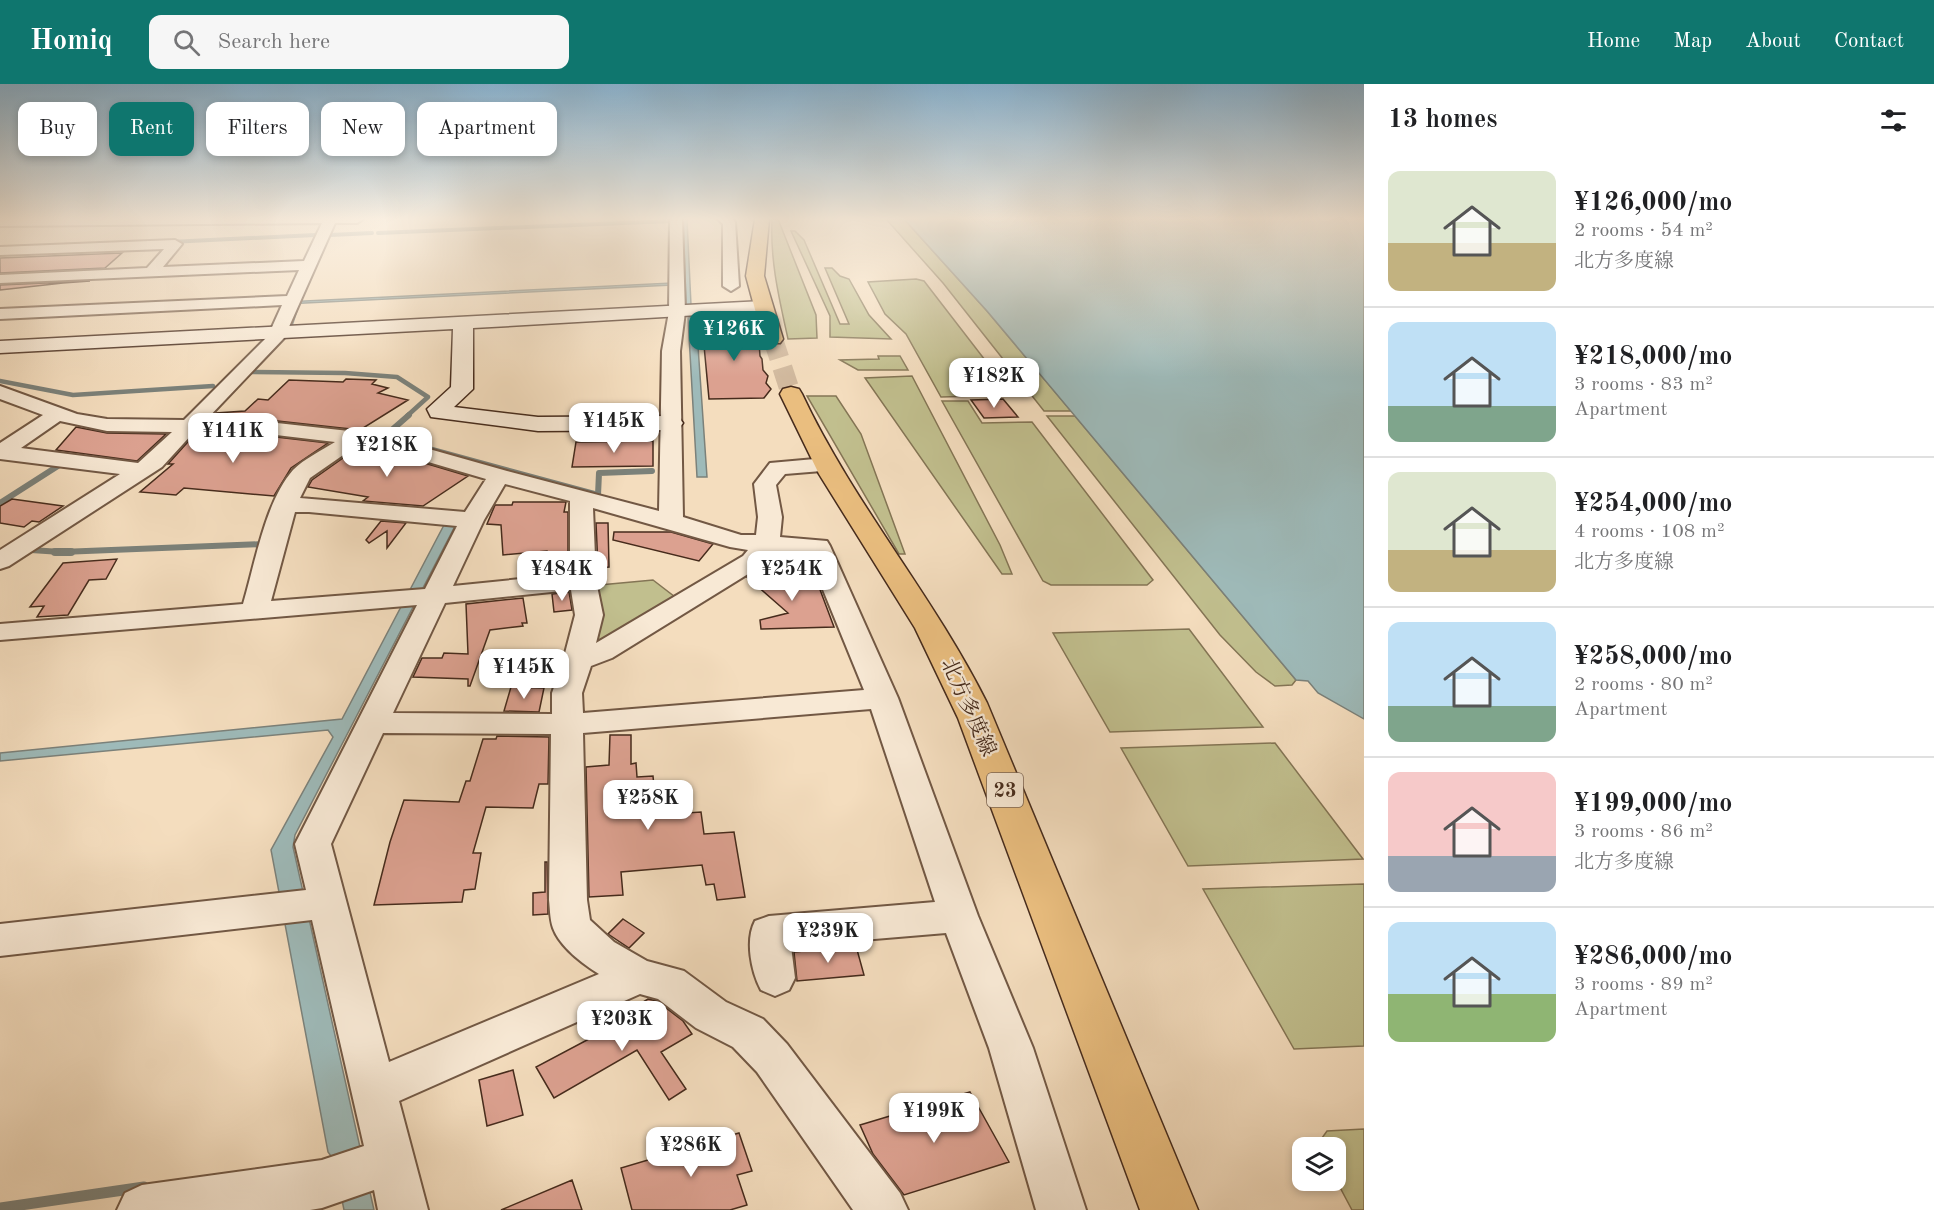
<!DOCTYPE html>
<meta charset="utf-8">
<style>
:root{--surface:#fff;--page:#f6f6f6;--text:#202124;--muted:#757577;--line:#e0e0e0;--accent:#0f766e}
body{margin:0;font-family:"Old Standard TT","Noto Serif JP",serif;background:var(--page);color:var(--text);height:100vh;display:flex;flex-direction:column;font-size:22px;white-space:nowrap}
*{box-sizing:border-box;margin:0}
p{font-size:20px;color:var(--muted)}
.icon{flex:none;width:33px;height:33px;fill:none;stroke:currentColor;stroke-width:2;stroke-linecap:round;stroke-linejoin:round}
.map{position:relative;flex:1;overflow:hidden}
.drawer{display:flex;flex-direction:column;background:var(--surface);width:570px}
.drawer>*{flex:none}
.hud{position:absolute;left:18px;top:18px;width:570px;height:54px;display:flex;gap:12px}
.buttons{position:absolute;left:1292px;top:1053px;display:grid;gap:12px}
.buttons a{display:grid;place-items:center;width:54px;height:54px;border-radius:12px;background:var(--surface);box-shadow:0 3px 9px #0003;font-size:30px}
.price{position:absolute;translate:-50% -51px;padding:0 14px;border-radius:12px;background:#fff;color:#222;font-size:20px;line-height:39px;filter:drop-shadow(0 2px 3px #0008)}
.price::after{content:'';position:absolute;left:50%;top:36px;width:18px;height:14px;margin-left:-9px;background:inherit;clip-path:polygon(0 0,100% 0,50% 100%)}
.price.selected{background:var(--accent);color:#fff}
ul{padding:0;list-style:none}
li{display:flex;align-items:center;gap:18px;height:150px;padding:0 24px}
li+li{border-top:2px solid var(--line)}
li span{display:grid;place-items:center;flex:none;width:168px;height:120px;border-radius:12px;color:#555}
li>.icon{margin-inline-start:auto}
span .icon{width:72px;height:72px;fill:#fffc;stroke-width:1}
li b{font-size:26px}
h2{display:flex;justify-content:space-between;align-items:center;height:72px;padding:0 24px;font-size:26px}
.chip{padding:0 21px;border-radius:12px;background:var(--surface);box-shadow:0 3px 9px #0003;font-size:21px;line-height:54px}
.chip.selected{background:var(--accent);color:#fff}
header{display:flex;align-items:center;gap:36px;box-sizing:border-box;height:84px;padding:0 30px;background:var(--accent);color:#fff}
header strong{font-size:28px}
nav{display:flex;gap:33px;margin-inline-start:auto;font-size:21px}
.search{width:420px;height:54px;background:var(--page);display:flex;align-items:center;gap:15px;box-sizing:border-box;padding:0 21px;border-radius:12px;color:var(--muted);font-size:22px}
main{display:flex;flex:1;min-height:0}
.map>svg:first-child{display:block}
.green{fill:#c1bf8e;stroke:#847555;stroke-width:1.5}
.water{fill:#9ebab9;stroke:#7b817a;stroke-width:1.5}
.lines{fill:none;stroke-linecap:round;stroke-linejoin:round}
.stream-far4{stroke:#7b817a;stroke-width:4}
.stream-far3{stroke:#7b817a;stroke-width:4.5}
.stream-far2{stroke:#7b817a;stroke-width:6}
.stream-far1{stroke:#7b817a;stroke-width:8}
.stream{stroke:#7b817a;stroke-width:11}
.building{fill:#dca190;stroke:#462b1c;stroke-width:1.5}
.primary-tunnel{stroke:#d1b99e;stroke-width:20;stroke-dasharray:20 10;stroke-linecap:butt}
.street-casing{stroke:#725844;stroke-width:4}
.secondary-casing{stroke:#462b1c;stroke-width:3}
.primary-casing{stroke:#462b1c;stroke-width:3}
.street{fill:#f8e9d5;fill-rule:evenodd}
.secondary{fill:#f8e9d5;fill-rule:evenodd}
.primary{fill:#eabe7f;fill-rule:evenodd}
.labels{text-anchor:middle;stroke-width:4.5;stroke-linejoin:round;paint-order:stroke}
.shield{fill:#f8e9d5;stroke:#7b6454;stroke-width:1.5}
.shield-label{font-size:20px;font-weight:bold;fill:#462b1c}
.street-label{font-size:21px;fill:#462b1c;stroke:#f8e9d5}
</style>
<header>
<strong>Homiq</strong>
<div class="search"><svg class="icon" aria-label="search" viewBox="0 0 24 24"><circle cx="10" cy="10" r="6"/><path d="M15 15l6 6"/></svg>Search here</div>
<nav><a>Home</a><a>Map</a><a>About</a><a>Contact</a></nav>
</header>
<main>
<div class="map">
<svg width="1364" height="1126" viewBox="0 0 1364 1126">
<rect width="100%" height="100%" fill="#f4ddbe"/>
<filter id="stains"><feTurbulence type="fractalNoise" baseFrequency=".00333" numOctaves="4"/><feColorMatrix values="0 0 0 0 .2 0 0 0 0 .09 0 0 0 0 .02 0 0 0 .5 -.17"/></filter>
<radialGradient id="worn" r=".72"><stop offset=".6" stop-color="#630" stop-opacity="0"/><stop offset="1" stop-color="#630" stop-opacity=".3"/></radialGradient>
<path class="green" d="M772,135H778L816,231L817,254L788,255C779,214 770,177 772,135Z
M886,135H904L987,227L1071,327H1044L943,199Z
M791,147H795L804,156L840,240H849L825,184H832L840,192L849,195L869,231L891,255L830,253V232Z
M916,195L924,197L1012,311L941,313L906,250L885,230L868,198Z
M878,272H900L908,286H858L840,276L879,275Z
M912,292L1000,461L1012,490H1002L865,294Z
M807,312H836L861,350L905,470H899Z
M942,317H968L982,339L1032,338L1153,496L1147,501H1051L1043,497Z
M1047,332H1075L1296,596L1292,601L1275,602L1256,588L1220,551Z
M653,496L675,513L592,566L589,502Z
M1189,545L1263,643L1110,648L1053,549Z
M1275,659L1363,775L1188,782L1121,664Z
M1364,800V962L1294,965L1203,805Z
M1364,1045V1126H1352L1335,1094V1064L1319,1063L1317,1061L1327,1047Z"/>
<path class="water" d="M683,135H687L691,221H686V219Z
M904,135H1364V635L1318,609L1308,597L1296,596L987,227Z
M672,199V201L0,234V232Z
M696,233L707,393H697L688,234Z
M444,441L455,442L295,751L293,763L374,1126H344L334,1076L328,1068L271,766L333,653L328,646L0,677V669L342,635Z"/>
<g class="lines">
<path class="stream-far4" d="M378,149L672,137
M330,151L372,149
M169,158L315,151"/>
<path class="stream-far3" d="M290,243L297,222
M249,288L345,289L397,293L428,313L407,332
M0,297L73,311L213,302"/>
<path class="stream-far2" d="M409,331L386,351L425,364L598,411L599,389L652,387
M0,419L61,380
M38,462L31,466L61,468L264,460"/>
<path class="stream-far1" d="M55,468H71"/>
<path class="stream" d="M0,1124L144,1103"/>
</g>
<path class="building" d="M122,169L105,184L0,189V174Z
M90,197L63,199L0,206V201Z
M750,239L758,245L760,272L762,275L763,286L768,292L766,299L771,305L764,314L709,315L702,240Z
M346,295L376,296L372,300L388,304L378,309L408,316L360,346L259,335L211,334L216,329L245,327L258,315L268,316L289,296L343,298Z
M1003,315L1018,333L984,334L971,316Z
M76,343L107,349L166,350L137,377L56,366Z
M195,350L259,351L328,359L291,384L274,412L184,404L176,411L140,408L173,380H168Z
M653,357V382L572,383L576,358Z
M360,362L401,372L468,392L423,422L363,417L368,413L308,403L312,396Z
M12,415L63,422L39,438L32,437L24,443L0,439V422Z
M513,418H566L564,428H568V488L550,490L547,467L503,471L501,441L487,440L495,421H512Z
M381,437L406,439L387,464V447L369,459L366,456Z
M596,439H608L609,483L598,484Z
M614,448H671L713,460L699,477L613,456Z
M117,475L106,495L89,496L68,531L37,533L44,522L30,523L63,479Z
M776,483L801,504L819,503L834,543L761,545L760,536L788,529L747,493Z
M569,508L572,526L554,528L552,510Z
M523,514L527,539H522L523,542L490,546L470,602H468V595L413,593L422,574H442L444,569L468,570L466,520Z
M511,603L544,604L539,628L504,627Z
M610,651H631V680L636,679L637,693L653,692L655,714L670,713L672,730L701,728L704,750L734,748L745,813L717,816L714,800L706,801L702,781L621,788L623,811L589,813L586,683L609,681Z
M497,652L549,653L548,700H539L533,724L486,723L473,769H481L475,805L464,806L462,818L374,821L390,758L404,716L459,718L466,697H470L483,655H496Z
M545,778H547L548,830L533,831V809L545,808Z
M623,835L644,849L629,864L608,850Z
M856,862L864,891L797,897L794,868Z
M648,915L657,917L683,937L692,950L661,968L686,1005L669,1016L637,966L554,1014L536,983L604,947L607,950L649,927L643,918Z
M513,986L523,1031L487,1042L479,996Z
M970,1008L1009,1078L904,1111L873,1070L860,1041Z
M739,1049L752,1087L737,1091L747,1121L730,1126H632L621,1084Z
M572,1096L582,1126H501Z"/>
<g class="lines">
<path class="primary-tunnel" d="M773,255L791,310"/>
<defs>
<path id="street" d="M0,135H363L357,139H335L284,254L206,336L259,337L376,350L507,387L659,427L662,267L669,228L670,135H682L685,228L680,267L683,433L741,451H756L758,433L754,400L770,379L826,374L834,376L837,381L834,386L785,390L776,401L782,433L780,453L827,457L830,462L898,614L978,832L1033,964L1086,1126H1036L989,964L946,849L791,862L795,894L789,906L775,912L761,906C751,887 745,856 755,837L769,832L935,818L871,625L583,649L587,816L590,836L614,858L647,877L684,887L726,918L763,935L787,960L900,1109L908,1126H853L757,988L733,963L696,944L658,915L640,910L399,1017L428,1126H378L374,1106L322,1124L310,1126H117L125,1109L142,1101L322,1076L364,1062L312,836L0,872V840L306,806L295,760L417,521L0,556V540L243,520C255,480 265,418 293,386C304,375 322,366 335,358L259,349L194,348L162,383L9,482L0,485V466L120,390L0,375V359L43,331L0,315V302L77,330L107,335L184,336L268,252L282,221L0,235V225L287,212L299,186L0,199V191L147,184L164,165L0,171V163L175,156L182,160L163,183L304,177L322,139L0,142ZM60,337L107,347L172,348L138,379L21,364ZM359,360L374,362L486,395L465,428L300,414L310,394ZM505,400L570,417V490L453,502L484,436ZM593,424L730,463L748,466L743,472L596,559L603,531L596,497ZM295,428H309L457,442L425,505L271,517ZM773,467L808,469L864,606L583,629L582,609L591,582L612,574L761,482ZM571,506L575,531L563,577L552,609V630L393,629L445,519ZM383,649L551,650L549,816C550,825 550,836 553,844C560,863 583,880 599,890L389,978L331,760Z
M718,135H733L735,138L739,202L731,207L723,202V140Z"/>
<path id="secondary" d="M763,217L770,219L772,223L770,227L473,244V305L454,323L538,333L671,332L679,334L683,339L679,344L671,346L538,347L431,333L427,325L451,303L453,245L0,269V257Z"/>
<path id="primary" d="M755,135H769L764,192L783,255L780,259H766L763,255L746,192Z
M791,303L799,305L802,310C853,419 933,511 987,619L1198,1126H1140L958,634L915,544L819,390L780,310L783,305Z"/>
</defs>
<use href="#street" class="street-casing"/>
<use href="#secondary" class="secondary-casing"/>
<use href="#primary" class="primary-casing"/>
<use href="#street" class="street"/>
<use href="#secondary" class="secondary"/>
<use href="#primary" class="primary"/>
</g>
<linearGradient id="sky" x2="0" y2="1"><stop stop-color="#8ab6d5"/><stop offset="0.46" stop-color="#faf0e2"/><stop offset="1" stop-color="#faf0e2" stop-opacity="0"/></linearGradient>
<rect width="1364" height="293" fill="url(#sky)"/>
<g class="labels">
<rect class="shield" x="987" y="689" width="36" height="34" rx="4.5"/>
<g class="shield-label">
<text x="1005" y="713">23</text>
</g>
<g class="street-label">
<text transform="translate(969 623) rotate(66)" y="7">北方多度線</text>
</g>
</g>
<rect width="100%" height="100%" filter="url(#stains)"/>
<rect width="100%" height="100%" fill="url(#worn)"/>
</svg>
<div class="buttons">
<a><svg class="icon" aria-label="layers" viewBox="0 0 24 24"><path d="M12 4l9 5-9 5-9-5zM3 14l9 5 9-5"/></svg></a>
</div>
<b class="price selected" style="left:734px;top:278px">¥126K</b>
<b class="price" style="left:994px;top:325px">¥182K</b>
<b class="price" style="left:614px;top:370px">¥145K</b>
<b class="price" style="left:233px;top:380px">¥141K</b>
<b class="price" style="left:387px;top:394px">¥218K</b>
<b class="price" style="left:562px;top:518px">¥484K</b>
<b class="price" style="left:792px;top:518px">¥254K</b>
<b class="price" style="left:524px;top:616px">¥145K</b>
<b class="price" style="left:648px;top:747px">¥258K</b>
<b class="price" style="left:828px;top:880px">¥239K</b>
<b class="price" style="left:622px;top:968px">¥203K</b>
<b class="price" style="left:934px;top:1060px">¥199K</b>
<b class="price" style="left:691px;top:1094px">¥286K</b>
<div class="hud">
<a class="chip">Buy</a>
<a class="chip selected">Rent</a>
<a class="chip">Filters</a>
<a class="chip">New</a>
<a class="chip">Apartment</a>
</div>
</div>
<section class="drawer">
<h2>13 homes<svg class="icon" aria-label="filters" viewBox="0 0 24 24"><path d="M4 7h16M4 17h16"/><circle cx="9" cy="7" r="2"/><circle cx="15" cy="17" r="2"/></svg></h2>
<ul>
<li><span style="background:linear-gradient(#dfe7d0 60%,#c2b280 0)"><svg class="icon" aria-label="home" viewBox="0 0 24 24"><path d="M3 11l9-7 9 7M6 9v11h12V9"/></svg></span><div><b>¥126,000/mo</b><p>2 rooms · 54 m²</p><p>北方多度線</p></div></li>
<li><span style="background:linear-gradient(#bfe0f5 70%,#7fa58c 0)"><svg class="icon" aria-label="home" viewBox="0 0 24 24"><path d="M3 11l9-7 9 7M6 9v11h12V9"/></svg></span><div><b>¥218,000/mo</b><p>3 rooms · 83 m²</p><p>Apartment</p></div></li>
<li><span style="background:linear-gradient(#dfe7d0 65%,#c2b280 0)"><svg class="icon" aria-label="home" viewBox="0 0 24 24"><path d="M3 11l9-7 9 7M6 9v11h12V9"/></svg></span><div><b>¥254,000/mo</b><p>4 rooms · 108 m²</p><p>北方多度線</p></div></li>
<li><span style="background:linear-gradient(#bfe0f5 70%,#7fa58c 0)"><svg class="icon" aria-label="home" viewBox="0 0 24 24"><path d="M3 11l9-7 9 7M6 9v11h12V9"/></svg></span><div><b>¥258,000/mo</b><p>2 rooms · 80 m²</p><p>Apartment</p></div></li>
<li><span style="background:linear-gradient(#f6c9c9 70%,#9aa5b1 0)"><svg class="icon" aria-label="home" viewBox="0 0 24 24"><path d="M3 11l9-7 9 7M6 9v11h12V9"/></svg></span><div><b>¥199,000/mo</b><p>3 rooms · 86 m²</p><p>北方多度線</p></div></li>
<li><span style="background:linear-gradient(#bfe0f5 60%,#8fb573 0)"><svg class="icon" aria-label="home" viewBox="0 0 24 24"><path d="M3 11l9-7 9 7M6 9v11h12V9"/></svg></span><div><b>¥286,000/mo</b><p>3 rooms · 89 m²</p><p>Apartment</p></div></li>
</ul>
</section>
</main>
